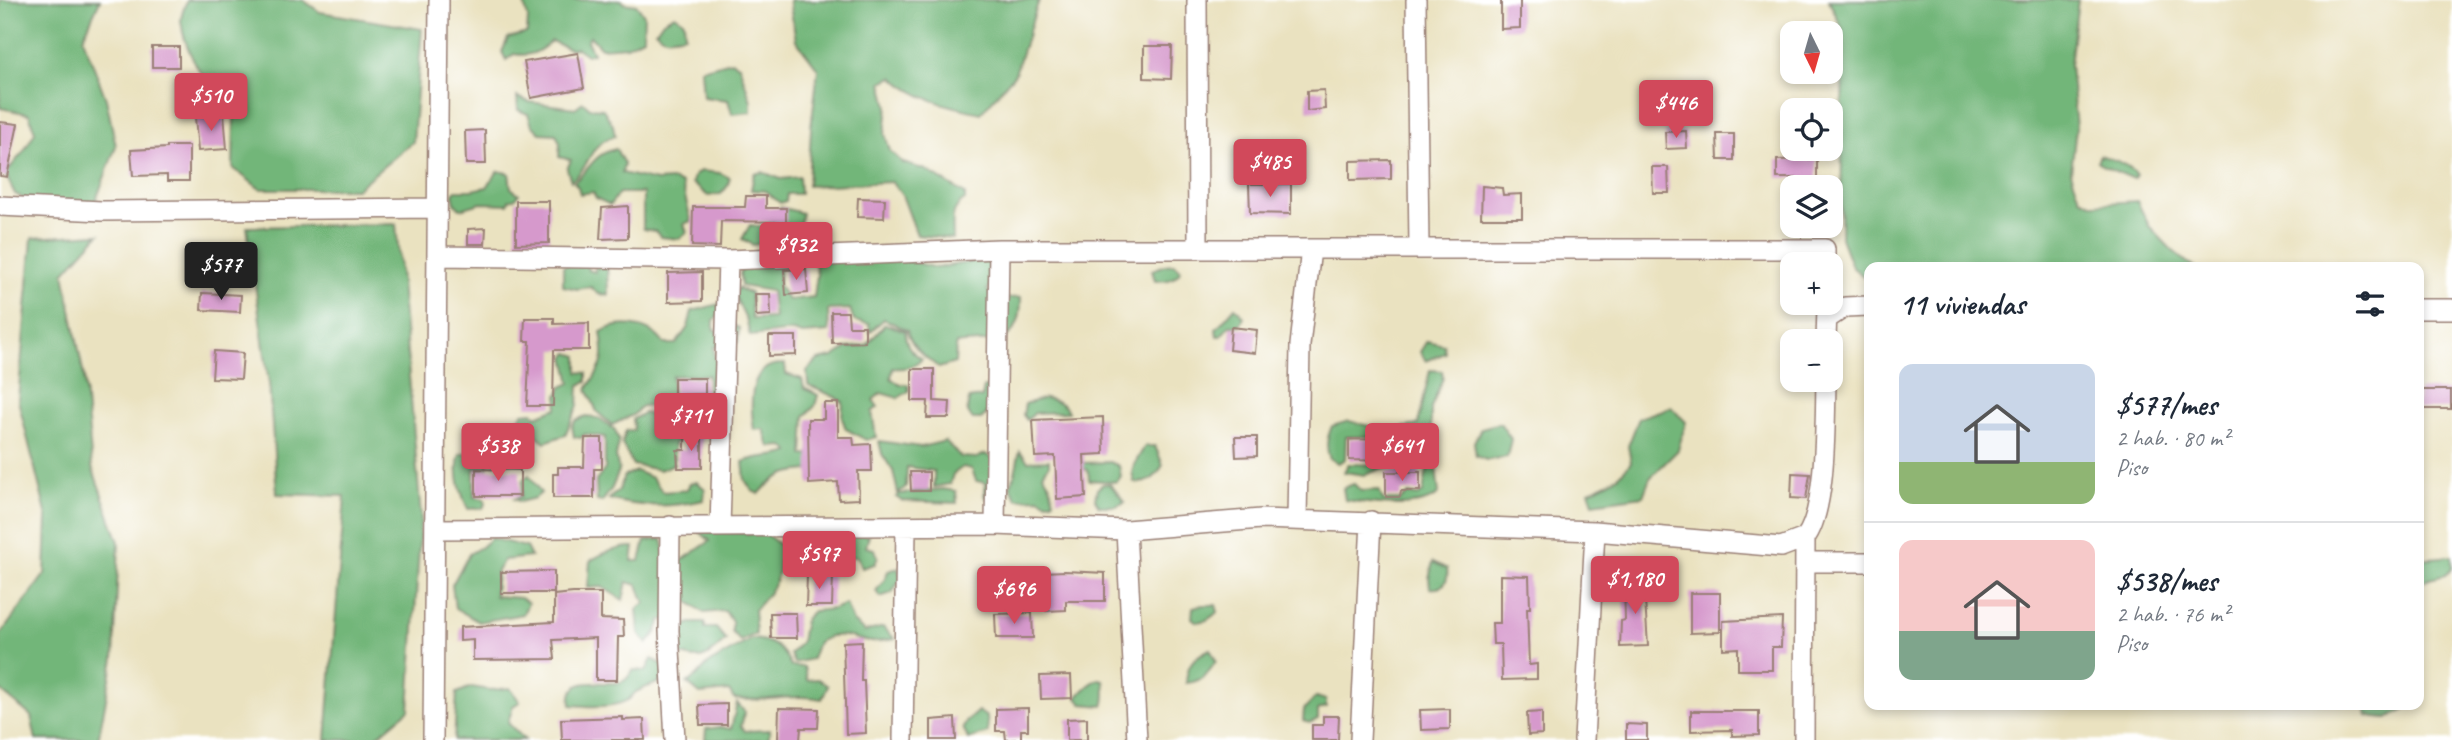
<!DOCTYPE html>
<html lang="es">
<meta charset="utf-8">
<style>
:root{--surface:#fff;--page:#f2f2f3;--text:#1f2937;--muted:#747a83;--line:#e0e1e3;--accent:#d1495b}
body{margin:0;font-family:Caveat,sans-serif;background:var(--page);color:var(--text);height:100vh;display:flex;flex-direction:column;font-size:26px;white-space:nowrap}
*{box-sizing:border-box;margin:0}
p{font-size:23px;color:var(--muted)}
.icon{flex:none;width:38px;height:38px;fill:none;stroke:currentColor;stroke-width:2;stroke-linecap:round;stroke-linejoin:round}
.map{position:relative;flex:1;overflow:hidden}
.side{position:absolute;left:1864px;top:262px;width:560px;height:448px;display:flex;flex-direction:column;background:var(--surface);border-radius:14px;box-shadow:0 4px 10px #0003}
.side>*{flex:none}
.needle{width:46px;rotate:175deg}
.fabs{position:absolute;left:1780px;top:21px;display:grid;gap:14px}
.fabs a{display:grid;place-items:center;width:63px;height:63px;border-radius:14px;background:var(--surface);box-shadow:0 4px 10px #0003;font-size:35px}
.price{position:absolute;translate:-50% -60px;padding:0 16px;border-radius:7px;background:var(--accent);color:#fff;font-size:23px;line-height:46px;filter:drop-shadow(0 2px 4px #0008)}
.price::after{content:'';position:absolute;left:50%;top:42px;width:21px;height:16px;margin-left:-10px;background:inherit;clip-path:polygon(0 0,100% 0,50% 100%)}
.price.on{background:#222;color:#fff}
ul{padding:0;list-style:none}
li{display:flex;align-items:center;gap:21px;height:175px;padding:0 35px}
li+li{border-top:2px solid var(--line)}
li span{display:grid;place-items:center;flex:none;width:196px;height:140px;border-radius:14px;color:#555}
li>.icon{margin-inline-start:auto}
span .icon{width:84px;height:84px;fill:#fffc;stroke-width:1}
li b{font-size:30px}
h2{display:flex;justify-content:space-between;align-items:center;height:84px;padding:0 35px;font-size:30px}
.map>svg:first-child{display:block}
.forest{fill:#72b679;stroke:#5e6a52;stroke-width:2}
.building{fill:#d699cc}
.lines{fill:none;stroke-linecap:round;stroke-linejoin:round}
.minor-casing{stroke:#9a8076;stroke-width:22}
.minor{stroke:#fff;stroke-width:19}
</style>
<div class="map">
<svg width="2452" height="740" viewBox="0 0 2452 740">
<rect width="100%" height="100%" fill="#fff"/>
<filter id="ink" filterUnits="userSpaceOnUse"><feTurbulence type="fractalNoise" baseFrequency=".0143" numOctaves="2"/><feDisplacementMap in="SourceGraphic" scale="14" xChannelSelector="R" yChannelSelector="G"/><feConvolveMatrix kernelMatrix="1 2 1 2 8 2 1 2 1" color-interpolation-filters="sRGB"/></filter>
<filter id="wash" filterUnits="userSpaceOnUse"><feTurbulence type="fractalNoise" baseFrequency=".00686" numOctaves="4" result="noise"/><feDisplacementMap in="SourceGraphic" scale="28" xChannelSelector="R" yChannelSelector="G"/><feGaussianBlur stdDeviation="1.57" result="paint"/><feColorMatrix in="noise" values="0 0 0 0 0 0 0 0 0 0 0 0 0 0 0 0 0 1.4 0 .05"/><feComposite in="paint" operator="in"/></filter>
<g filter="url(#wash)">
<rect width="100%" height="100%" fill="#eae2c0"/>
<path class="forest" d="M0,0H100L83,38L106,99L116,146L95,203L35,204L15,194L5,174L24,151L35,132L29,114L0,108Z
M187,0H303L320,12L422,29L413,142L356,189H260L233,168L234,117C212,89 185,59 181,21C181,14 185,6 187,0Z
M523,0H622L624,3L637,5L644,15L643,38L627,46L601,48L590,36L587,41L593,53L587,55L577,48L570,49L551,41C540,52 530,57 514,54L506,60L502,52L508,38L527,33L528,18Z
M789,0H1039L1015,74L981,113C949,106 918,100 893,77L882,82L888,106L885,134L890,151L903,163L926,170L965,194V200C949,209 953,223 953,239L917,235L902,195L892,182L808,186L811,128L818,69L796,40Z
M1829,0H2078L2070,65L2076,128L2071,172L2080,198L2094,204L2137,201L2149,226L2172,250L2194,268H1869V281L1852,267L1841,238L1843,31Z
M675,15L684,21L685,35C673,37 664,41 656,31L663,21Z
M731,61L739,65L751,101V112L732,114L728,100L703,97L701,69Z
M517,97L529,102L575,108L583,102L590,108L603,109L613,125L615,136C587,144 592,166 571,181L567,169L571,160L559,157L560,143L556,134L540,133L532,125L528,114L518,110Z
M616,149L624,164L622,173L656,181L672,180L682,184L691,221L684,224L687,233L679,239L661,237L655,231L643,229V193H619L610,205L596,198L593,192L580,194L578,187L574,182C591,169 592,154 616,149Z
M2100,155C2112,159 2130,164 2137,175L2134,179L2103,166L2097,161Z
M498,171L509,173L511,188L519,194L516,198L509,200L508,204L481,203L461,209L455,204L453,193L456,190H471L487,187Z
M700,171L720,173L730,178L727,187L721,194L708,196L692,183L694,176Z
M762,172L781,179L799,177L800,194H787L786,201L780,203L765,191L751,190L754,174Z
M780,207L802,213L800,225L797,226L796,237L787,241L774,228L771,216Z
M396,224L421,516L409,710L373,740H326L345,496L277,494L269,384L247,227Z
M750,225L765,227L771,233L772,242L753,245L742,239Z
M99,234L64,273L84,377L92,467L119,542L114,659L98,740H36L31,716L0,690V635L45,574L47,517L18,400L32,238Z
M813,255L896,257L936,268L993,258L995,278L987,290L999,299L1021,297C1022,349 993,339 956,344L955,363L939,368C924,355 912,349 907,330L884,319L870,332L869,324L854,321L850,309L828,310L829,332L802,334L793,331L750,336L747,322L734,294L738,288L750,293L752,319L774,318L771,291L741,286L740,274L743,262L780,267L779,286L788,300L814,297L817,274Z
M586,260L588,270L595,272V262L607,263L608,295L598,294L591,287L577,289L563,286V266Z
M1174,264L1181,270C1174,281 1167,281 1155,281L1152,270L1165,265Z
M723,303L722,313L714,320V330L723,332L730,324L739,328L738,342L714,347L715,360L726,358L721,403L710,404L707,401L708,375L672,376V397L688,403C679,408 655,405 642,406L633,415L612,425L597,412L587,389C603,364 606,362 601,332C620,320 651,324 664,344H676L688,327L692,311Z
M1235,307L1244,317L1240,325H1230L1221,336H1217L1216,329Z
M885,324L905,331C905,345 910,351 922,359C913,368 905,369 893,368L891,378L900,385L908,384L909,391L898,398L881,393L873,400L878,407L872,412L876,437L866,440L846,429L842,418L843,402C831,393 820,392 808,385L807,371L818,360L833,357L847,348L867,345Z
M1427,341L1444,345L1445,353L1426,361L1420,352Z
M569,353L578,356V372L587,373V382L579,385L578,406L565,435L545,442L518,420L523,413L533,412L536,416L557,408L558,395L562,387L571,383L565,357Z
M785,364L786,374L802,379L804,388L818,395L815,406L805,416L803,455L832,456L823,469C793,471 780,470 759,494L752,491L745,480L743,462C762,454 771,459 790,452L784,446L771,447L768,444L764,429L754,430C751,411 748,377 768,367C773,364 780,364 785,364Z
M1430,370L1442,371L1443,378L1431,408V456L1438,454L1436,467L1439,494C1419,512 1370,503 1345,500L1343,488L1354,484L1361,491L1379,490L1383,500H1401L1408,494L1418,495L1423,492L1427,471L1432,460L1426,468H1383L1365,475L1344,472L1348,464L1390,465L1393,451L1388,436L1346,437L1345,459L1338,463L1330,459C1325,447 1327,438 1332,426L1349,421L1373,427L1396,429L1418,425Z
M984,387L996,388L992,409L981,419H972L967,411L969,399L982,397Z
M1045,398C1054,400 1065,403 1068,412L1035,413L1027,420L1023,415L1025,404Z
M1671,407L1686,422L1678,450L1650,478L1643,496L1593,503L1589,491C1607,484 1620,478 1631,462L1628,446L1639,418Z
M644,413C661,417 672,424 680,439L674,444V464L660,470L633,465L622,444L626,431L634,430L633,419Z
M586,416L600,419L615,430L619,441L616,457L619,471L612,488L602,502L597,501L596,481L605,469V437L585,434L581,438L574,437L572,426L576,420Z
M1500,423L1511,439L1507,457L1486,460L1476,456L1474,442L1481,428Z
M879,441L921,447L945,441L961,457L977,458L985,454L996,460L988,499L984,496L986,483L976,481L972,469L963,467L953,474L950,484L934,487V471L907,467L906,487L898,493L893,471L882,454Z
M1145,446H1155L1163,465C1156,477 1149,485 1134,482L1132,473L1134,465Z
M1020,451L1028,461L1049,460V465L1043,474L1050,485L1054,501L1047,502L1039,498L1017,499L1010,486C1017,474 1016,463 1020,451Z
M480,453L488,459V467L474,468V497L484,499L486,502L483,508L468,509C460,492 454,472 460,454Z
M1110,462L1119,466L1121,476L1117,482L1089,480L1088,470L1081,468L1083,463Z
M636,471L652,478L663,492L687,490L690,483L697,482L705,489L704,500C675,507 638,508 609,499L619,490L624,476Z
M529,475L541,493L535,498L520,502L514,499L521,497L523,479Z
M1103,484H1110L1125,502L1116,506H1099L1095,499L1097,489Z
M943,489L956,491L957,503L902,501L896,497L899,494Z
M699,531L766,534L781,546C780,577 776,588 754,610L756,634L740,641L732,632V622L725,611L704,613L684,598L676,586L681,561L710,541Z
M808,532L816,538L804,554L792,555L790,547C794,537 798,534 808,532Z
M869,535L866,547L874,549L878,556L875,564L862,568L857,557H846L840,552L839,536Z
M491,538L526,547L531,557L504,560L497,571L495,596L521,598L528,603L523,614L479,622L455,608L452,585L459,572L469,554L481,547Z
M662,539L678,601L686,610L681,620H661L656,633L647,644L639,633L637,609L645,603L638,585L627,582L623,600L602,587L588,588L590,561C602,553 621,546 634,547L632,561H640L645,541Z
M2452,556V569L2445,575L2419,582V559Z
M1433,562L1447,569C1449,581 1443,590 1430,588L1429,578Z
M898,568L901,578L892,593L880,597L876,591L885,579L888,571Z
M846,604L853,622L865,632L883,627L895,639C888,640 879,642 872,642C850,639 841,629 818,642L812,659L794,663L790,654L801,642L805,619L813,611L833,609Z
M1203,605H1216L1218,612L1207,620L1197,622L1192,618L1193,607Z
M691,623H705V628H716L726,640C708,655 705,663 681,655L677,646L676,629Z
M752,639C772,640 783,648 791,666L804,667L807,680L818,679L828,686L822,699C793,693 764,703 734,699L729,691L700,694L687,683L697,676L708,664Z
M1210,649L1216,661C1208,674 1202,682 1186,683C1187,663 1193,658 1210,649Z
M652,659L665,665L672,675C659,685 646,686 636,692C633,694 631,698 628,700C612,709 588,706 571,705C566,672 605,687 621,682C626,681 630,675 633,670L646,671Z
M1099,679L1104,680C1105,688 1106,699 1103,706L1082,704L1077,698C1083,690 1090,683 1099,679Z
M471,687L491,690L510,688L520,702L513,706L508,723L525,740H454L457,693Z
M1316,697L1326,700V707L1318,710V719L1310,723L1303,721L1304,709Z
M737,703L745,712L741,726L745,731L770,730L768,740H705L706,729L720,727L731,729Z
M2365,705H2407L2405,710L2388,718L2367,716Z
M978,711L987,717L988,733L968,739L963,728L967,721Z"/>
<g id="blocks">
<path class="building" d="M1501,0H1520V28L1501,29Z
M1144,46H1172L1171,79L1144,78Z
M152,47H179V67H152Z
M578,53L584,88L531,98L524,62Z
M1324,90L1325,109L1307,111V91Z
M224,114L227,149L198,151L195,117Z
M0,122L18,124L7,177L0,176Z
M485,130L486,164H466L465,131Z
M1686,131L1687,148L1666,149L1665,132Z
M1717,134H1734V160H1718Z
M167,146H189V181H167V175L133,176L131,150L167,148Z
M1817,159V187H1796V178H1777V160Z
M1391,160V179L1350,180V161Z
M1652,167H1668L1669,193H1653Z
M1249,184H1291V214L1250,213Z
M1482,186L1502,188L1503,195L1522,194V218H1481Z
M746,196H766V208H786V222L721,221L720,247L692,246L693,207H745Z
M858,198L885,199L884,218L857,217Z
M516,201H549V243L516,244Z
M628,206V238L600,239L602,208Z
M486,228L485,244H468V229Z
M806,269L808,293L786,295L784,270Z
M702,272V301L668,302V273Z
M202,293L241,295L240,312L201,310Z
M755,294H770L771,315L756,316Z
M831,312H848L849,326H865V342L832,343Z
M525,318H554V324L589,323V350H554L553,406H527L530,341H524Z
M1231,327L1257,330L1255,353L1229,350Z
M769,336H796V355L769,356Z
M214,351L243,353L241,379L212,378Z
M912,369H934V401L950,402L949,418H927L928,401H912Z
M674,378H705V394L674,395Z
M2418,390H2451V409H2418Z
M824,403H838V437H853L854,445L871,444L872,471H858L859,499L839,500L838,482L809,484L808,419H824Z
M1103,417L1104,454L1084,455L1086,497L1057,499L1055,456L1035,457L1033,420Z
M685,435H702V468H678L677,450H685Z
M1235,437H1257V456L1236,457Z
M585,438H602V469H594V498H553V474H558V467H584Z
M1349,439L1388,440V461L1349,460Z
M476,469L520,470V496H476Z
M910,472H929V491H911Z
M1386,472H1420V491H1401L1400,497H1386Z
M1792,473L1810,474L1806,499L1791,498Z
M554,571V593H501V572Z
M1065,571L1105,573V601H1066V610L1046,611L1044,572Z
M807,575L833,576L832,606H806Z
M1500,575L1529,576L1530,608H1527L1529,665L1537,664V679L1502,680L1501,644H1493L1492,623H1500Z
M1648,582V600H1645L1648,646L1620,647L1621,621L1625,620L1624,583Z
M573,593H601V619L623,620L624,637H618L617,680H596V638L553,640L555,659L473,660V640L460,641V627L554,622V595Z
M1690,593H1720V632L1690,633Z
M770,613H796L797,638H771Z
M1032,613L1033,638H996L995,614Z
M1782,618L1781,647H1772V670H1738V648L1723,649V621Z
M862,641L861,681H864L866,733L846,734L843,642Z
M1071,675L1072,698L1041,699L1040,676Z
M727,704V725H700L699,705Z
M779,708L819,709L818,728H801L800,740H778Z
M1028,708V730H1021V739L1006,740L1005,731H996V709Z
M1450,709V729L1421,730L1420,710Z
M1691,711H1759V735L1732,736V730L1691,731Z
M1542,712V734L1528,735L1527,713Z
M1323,716H1339L1338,740H1312V725H1323Z
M623,717V720L644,719L645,740H562L561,719Z
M955,718L956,740H931V720Z
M1087,718V740H1067V719Z
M1626,724L1647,725V740H1626Z"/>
</g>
</g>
<g filter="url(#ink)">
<use href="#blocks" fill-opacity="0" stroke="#9a8076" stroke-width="2"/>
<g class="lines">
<defs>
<path id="minor" d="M1197,0L1198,248
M1416,0L1419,247
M0,206L102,211L437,208
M437,256L728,260L999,249H1825V264
M2418,309H2452
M1827,319L1845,307L1869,306
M1826,341L1827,307
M1297,520L1300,345L1311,249
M995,525L999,249
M670,526L669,631L675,740
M720,527L728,260
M435,529L995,525L1126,530L1261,519L1595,531L1781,547L1805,538
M1126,530L1137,740
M1805,562H1869
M433,740L439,0
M903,740L906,527
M1360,740L1371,521
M1584,740L1595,531
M1804,740L1805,538C1827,511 1825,417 1826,380"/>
</defs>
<use href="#minor" class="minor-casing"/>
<use href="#minor" class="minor"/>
</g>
</g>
</svg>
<div class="fabs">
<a><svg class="needle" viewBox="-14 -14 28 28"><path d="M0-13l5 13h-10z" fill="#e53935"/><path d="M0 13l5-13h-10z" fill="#747a83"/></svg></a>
<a><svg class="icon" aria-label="locate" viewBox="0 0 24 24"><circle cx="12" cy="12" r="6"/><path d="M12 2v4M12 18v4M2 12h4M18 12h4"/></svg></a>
<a><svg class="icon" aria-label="layers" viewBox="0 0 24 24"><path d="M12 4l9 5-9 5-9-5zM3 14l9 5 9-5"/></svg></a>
<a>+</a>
<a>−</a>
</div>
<b class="price" style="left:211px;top:133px">$510</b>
<b class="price" style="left:1676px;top:140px">$446</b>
<b class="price" style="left:1270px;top:199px">$485</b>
<b class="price" style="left:796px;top:282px">$932</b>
<b class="price on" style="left:221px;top:302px">$577</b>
<b class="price" style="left:691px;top:453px">$711</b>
<b class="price" style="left:498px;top:483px">$538</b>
<b class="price" style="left:1402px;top:483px">$641</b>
<b class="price" style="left:819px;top:591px">$597</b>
<b class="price" style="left:1635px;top:616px">$1,180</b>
<b class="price" style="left:1014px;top:626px">$696</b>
<section class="side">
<h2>11 viviendas<svg class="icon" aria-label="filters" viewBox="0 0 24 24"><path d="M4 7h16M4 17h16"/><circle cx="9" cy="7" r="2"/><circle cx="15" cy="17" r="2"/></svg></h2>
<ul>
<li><span style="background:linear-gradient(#c9d6e8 70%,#8fb573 0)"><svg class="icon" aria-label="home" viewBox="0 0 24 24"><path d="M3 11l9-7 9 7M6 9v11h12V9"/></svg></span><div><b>$577/mes</b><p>2 hab. · 80 m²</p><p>Piso</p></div></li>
<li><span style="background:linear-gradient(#f6c9c9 65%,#7fa58c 0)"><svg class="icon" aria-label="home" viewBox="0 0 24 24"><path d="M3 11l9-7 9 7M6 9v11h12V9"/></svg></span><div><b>$538/mes</b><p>2 hab. · 76 m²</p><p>Piso</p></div></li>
</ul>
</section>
</div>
